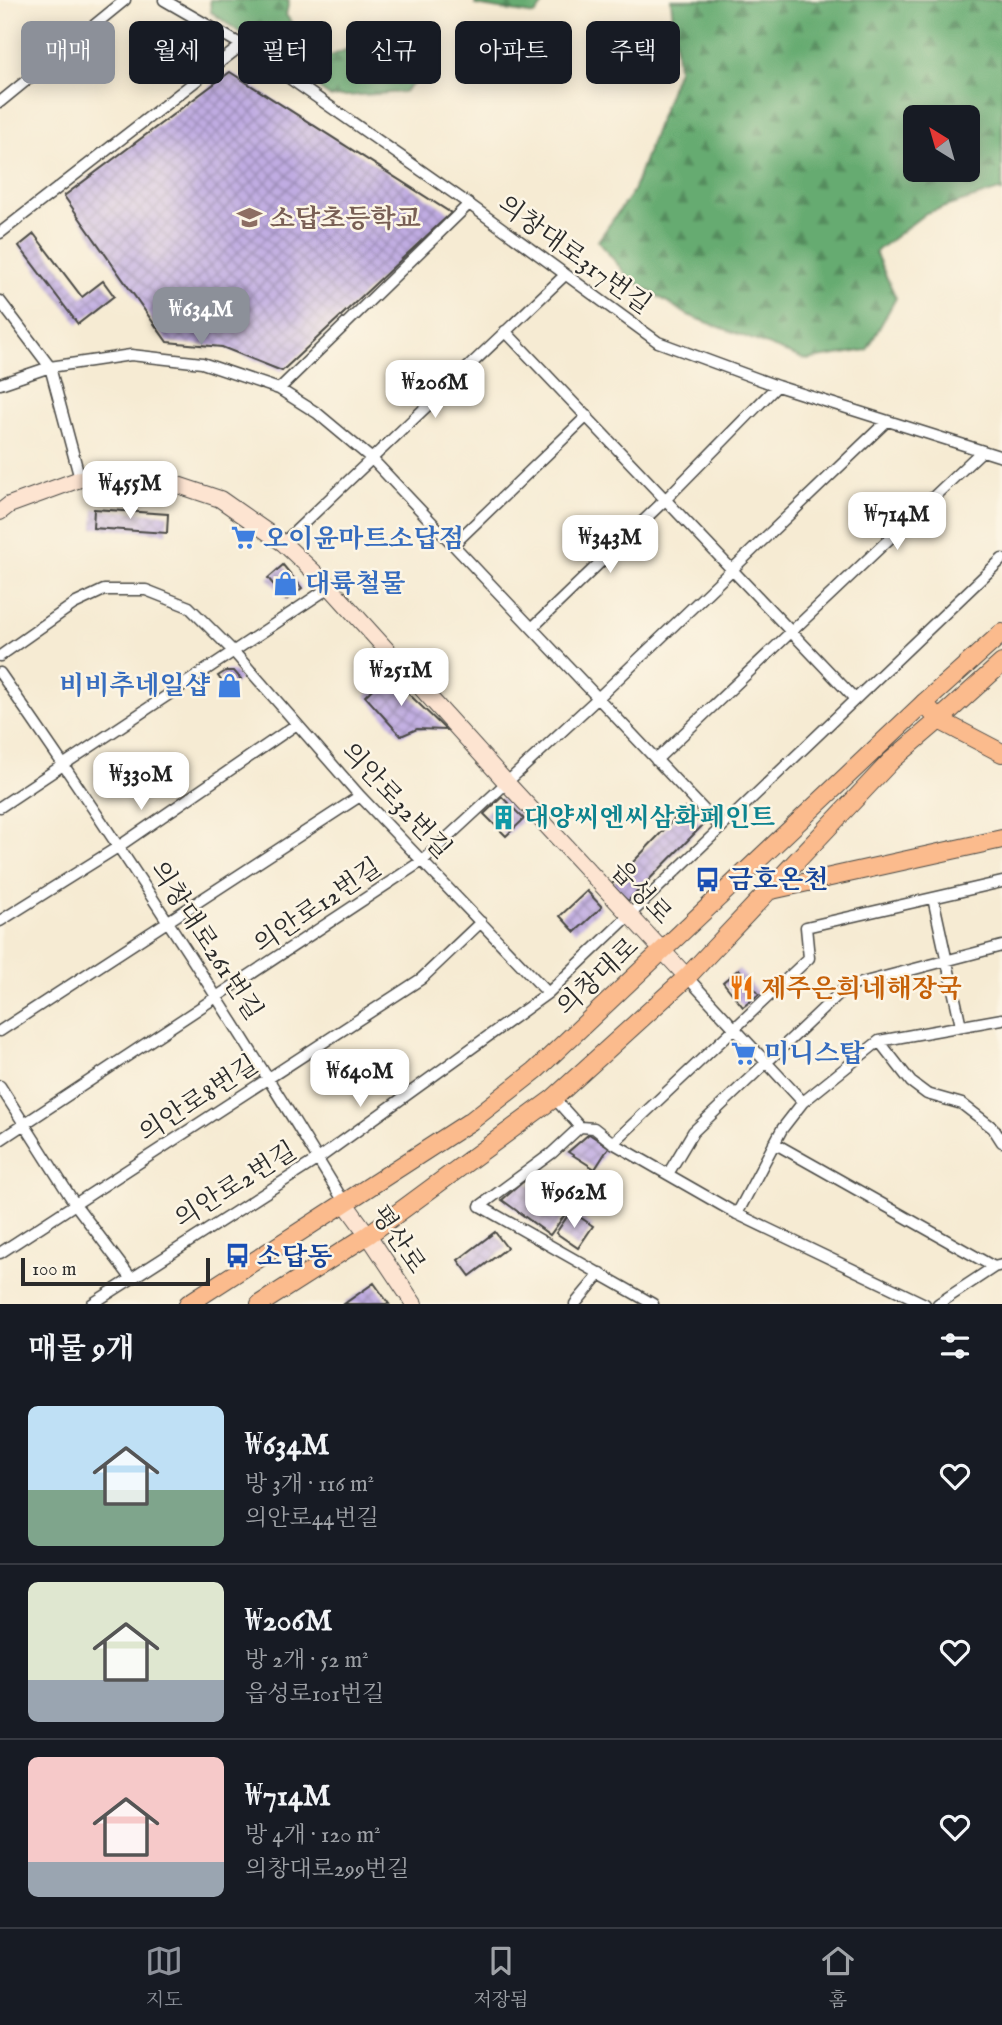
<!DOCTYPE html>
<html lang="ko">
<meta charset="utf-8">
<style>
:root{--surface:#171b24;--page:#242831;--text:#f1f3f6;--muted:#9ea1a6;--line:#363941;--accent:#8c9099}
body{margin:0;font-family:"IM FELL English","Noto Serif KR",serif;background:var(--page);color:var(--text);height:100vh;display:flex;flex-direction:column;font-size:26px;white-space:nowrap}
*{box-sizing:border-box;margin:0}
p{font-size:23px;color:var(--muted)}
.icon{flex:none;width:38px;height:38px;fill:none;stroke:currentColor;stroke-width:2;stroke-linecap:round;stroke-linejoin:round}
.map{position:relative;height:1304px;overflow:hidden}
.details{display:flex;flex-direction:column;background:var(--surface);flex:1}
.details>*{flex:none}
.hud{position:absolute;left:21px;top:21px;width:961px;height:63px;display:flex;gap:14px}
.needle{width:46px;rotate:323deg}
.controls{position:absolute;left:903px;top:105px;display:grid;gap:14px}
.controls a{display:grid;place-items:center;width:77px;height:77px;border-radius:10px;background:var(--surface);box-shadow:0 4px 18px #0003;font-size:35px}
.scale{position:absolute;left:21px;bottom:18px;width:189px;box-sizing:border-box;padding-left:7px;border:4px solid #2b2b2b;border-top:0;font-size:19px;line-height:24px;white-space:nowrap;color:#2b2b2b;-webkit-text-stroke:5px #fcf5e5;paint-order:stroke}
.price{position:absolute;translate:-50% -60px;padding:0 16px;border-radius:14px;background:#fff;color:#222;font-size:23px;line-height:46px;filter:drop-shadow(0 2px 4px #0008)}
.price::after{content:'';position:absolute;left:50%;top:42px;width:21px;height:16px;margin-left:-10px;background:inherit;clip-path:polygon(0 0,100% 0,50% 100%)}
.price.active{background:var(--accent);color:#fff}
ul{padding:0;list-style:none}
li{display:flex;align-items:center;gap:21px;height:175px;padding:0 28px}
li+li{border-top:2px solid var(--line)}
li span{display:grid;place-items:center;flex:none;width:196px;height:140px;border-radius:10px;color:#555}
li>.icon{margin-inline-start:auto}
span .icon{width:84px;height:84px;fill:#fffc;stroke-width:1}
li b{font-size:30px}
h2{display:flex;justify-content:space-between;align-items:center;height:84px;padding:0 28px;font-size:30px}
.tag{padding:0 24px;border-radius:10px;background:var(--surface);box-shadow:0 4px 18px #0003;font-size:24px;line-height:63px}
.tag.active{background:var(--accent);color:#fff}
.dock{display:flex;justify-content:space-around;align-items:center;height:98px;border-top:2px solid var(--line);background:var(--surface);font-size:19px;color:var(--muted)}
.dock a{display:grid;justify-items:center;gap:4px}
.dock .active{color:var(--accent)}
.map>svg:first-child{display:block}
.forest{fill:url(#forest-firs);stroke:#486b4e;stroke-width:2;fill-rule:evenodd}
.building{fill:url(#building-cross-hatch)}
.lines{fill:none;stroke-linecap:round;stroke-linejoin:round}
.minor-casing{stroke:#494844;stroke-width:13}
.secondary-casing{stroke:#494844;stroke-width:18}
.primary-casing{stroke:#494844;stroke-width:20}
.trunk-casing{stroke:#494844;stroke-width:20}
.minor{stroke:#fff;stroke-width:10}
.secondary{stroke:#fde4d1;stroke-width:16}
.primary{stroke:#fbbb8d;stroke-width:18}
.trunk{stroke:#fbbb8d;stroke-width:18}
.labels{text-anchor:middle;stroke-width:5;stroke-linejoin:round;paint-order:stroke}
.education-label{font-size:26px;font-weight:bold;fill:#785e54;stroke:#fcf5e5;text-anchor:start}
.street-label{font-size:26px;fill:#2b2b2b;stroke:#fcf5e5}
.shop-label{font-size:26px;font-weight:bold;fill:#366cbe;stroke:#fcf5e5;text-anchor:start}
.culture-label{font-size:26px;font-weight:bold;fill:#0d838f;stroke:#fcf5e5;text-anchor:start}
.transit-label{font-size:26px;font-weight:bold;fill:#164399;stroke:#fcf5e5;text-anchor:start}
.food-label{font-size:26px;font-weight:bold;fill:#c56008;stroke:#fcf5e5;text-anchor:start}
</style>
<div class="map">
<svg width="1002" height="1304" viewBox="0 0 1002 1304">
<defs>
<pattern id="forest-firs" width="22" height="20" patternUnits="userSpaceOnUse" patternTransform="scale(1.75)"><rect width="22" height="20" fill="#66ab71"/><path d="M5 1l3.5 6h-7zM16 11l3.5 6h-7z" fill="#548b5d"/></pattern>
<pattern id="building-cross-hatch" width="8" height="8" patternUnits="userSpaceOnUse" patternTransform="scale(1.75)"><rect width="8" height="8" fill="#c0ace2"/><path d="M0 0l8 8M0 8l8-8" fill="none" stroke="#9c8cb7"/></pattern>
</defs>
<rect width="100%" height="100%" fill="#fcf5e5"/>
<filter id="ink" filterUnits="userSpaceOnUse"><feTurbulence type="fractalNoise" baseFrequency=".0143" numOctaves="2"/><feDisplacementMap in="SourceGraphic" scale="14" xChannelSelector="R" yChannelSelector="G"/><feConvolveMatrix kernelMatrix="1 2 1 2 8 2 1 2 1" color-interpolation-filters="sRGB"/></filter>
<filter id="wash" filterUnits="userSpaceOnUse"><feTurbulence type="fractalNoise" baseFrequency=".00686" numOctaves="4" result="noise"/><feDisplacementMap in="SourceGraphic" scale="28" xChannelSelector="R" yChannelSelector="G"/><feGaussianBlur stdDeviation="1.57" result="paint"/><feColorMatrix in="noise" values="0 0 0 0 0 0 0 0 0 0 0 0 0 0 0 0 0 1.4 0 .05"/><feComposite in="paint" operator="in"/></filter>
<g filter="url(#wash)">
<rect width="100%" height="100%" fill="#f6ebd3"/>
<path class="forest" d="M210,0H289L286,15L318,61L363,43L410,39L432,68L404,92L331,97L211,12Z
M476,0H546L535,15L475,5Z
M671,0H1002V192L999,190L926,213L875,252L896,298L867,350L806,360L688,315L629,278L598,241L633,191L678,69ZM915,117H968V170H915Z"/>
<g id="blocks">
<path class="building" d="M230,72L451,213L282,371L222,347L167,342L64,196Z
M34,234L82,297L103,281L114,296L78,324L19,246Z
M94,509L168,514L167,533L93,528Z
M283,565L302,588L286,600L268,578Z
M226,671H234L241,679L228,690L218,676Z
M388,674L416,701L446,730L417,729L401,736L365,696Z
M502,797L524,819L506,836L484,814Z
M685,808L703,825L628,901L611,885Z
M587,891L602,907L575,932L560,916Z
M739,969L759,994L743,1007L723,982Z
M589,1134L609,1147L595,1169L568,1152Z
M524,1181L569,1209L550,1235L502,1200Z
M571,1211L593,1226L578,1248L556,1233Z
M495,1232L507,1248L470,1276L458,1260Z
M374,1283L389,1304H344Z"/>
</g>
</g>
<g filter="url(#ink)">
<use href="#blocks" fill-opacity="0" stroke="#494844" stroke-width="2"/>
<g class="lines">
<defs>
<path id="minor" d="M164,0L242,45L469,204L658,342L777,386L1002,457
M0,102L125,0
M0,233L242,45
M0,301L50,367L80,479
M505,331L855,699
M0,384L50,367L131,355L202,363L279,389L317,413L372,459L720,827
M279,389L469,204
M283,543L565,275
M453,545L587,416
M532,628L666,499L777,386
M0,656L74,604L104,590H146L189,607L234,652L360,796L548,993
M0,673C121,846 235,1022 344,1202
M656,760L982,451
M0,807L330,587
M933,898L961,1026
M0,921L118,847L297,724
M687,977L803,1102
M0,1031L360,796
M879,1041L911,1082L927,1094L962,1104L993,1128L1002,1142
M0,1086L75,1204L131,1278
M554,1098L580,1127L552,1153L480,1206L653,1304
M580,1127L594,1128L613,1143L737,1214L925,1304
M0,1140L422,861L598,698L887,421
M613,1143L809,958L806,927L1002,882
M774,1143L994,1267
M668,1174L693,1132L846,987L1002,946
M737,1214L782,1129L803,1102L879,1041L1002,1019
M0,1253L421,979L481,922
M92,1304L318,1159L548,993L1002,559
M575,1304L601,1273
M938,1304L994,1267L1002,1265"/>
<path id="secondary" d="M0,512L9,505L80,479H160L220,499L283,543L330,587L506,782L687,977
M344,1202L368,1235L414,1304"/>
<path id="primary" d="M767,891L1002,839
M188,1304L471,1121L536,1070L924,703L939,720L1002,753
M260,1304L368,1235L554,1098L687,977L891,761L939,720"/>
<path id="trunk" d="M924,703L1002,633
M939,720L1002,663"/>
</defs>
<use href="#minor" class="minor-casing"/>
<use href="#secondary" class="secondary-casing"/>
<use href="#primary" class="primary-casing"/>
<use href="#trunk" class="trunk-casing"/>
<use href="#minor" class="minor"/>
<use href="#secondary" class="secondary"/>
<use href="#primary" class="primary"/>
<use href="#trunk" class="trunk"/>
</g>
</g>
<defs>
<symbol id="school-bare" viewBox="-9 -9 18 18"><path d="M0-5L7-2L0 1L-7-2ZM-4 1L0 2.5L4 1V4Q0 6-4 4Z" fill="#8d6e63" stroke="#fcf5e5" stroke-width="2.5" paint-order="stroke"/></symbol>
<symbol id="supermarket-bare" viewBox="-9 -9 18 18"><path d="M-6-5.5h2.5l.6 2H6L4.5 2H-2.5L-4.4-4H-6ZM-1.5 3.2a1.3 1.3 0 1 0 .1 0ZM3 3.2a1.3 1.3 0 1 0 .1 0Z" fill="#3f7fe0" stroke="#fcf5e5" stroke-width="2.5" paint-order="stroke"/></symbol>
<symbol id="shop-bare" viewBox="-9 -9 18 18"><path d="M-5-2.5h2.3a2.7 3.5 0 0 1 5.4 0H5L5.5 6h-11ZM-1.5-2.5h3a1.5 2.3 0 0 0-3 0Z" fill="#3f7fe0" stroke="#fcf5e5" stroke-width="2.5" paint-order="stroke"/></symbol>
<symbol id="building-bare" viewBox="-9 -9 18 18"><path d="M-4-6H4V6H1V3H-1V6H-4ZM-2.5-4.3h1.7v1.8h-1.7ZM.8-4.3h1.7v1.8H.8ZM-2.5-1h1.7V.8h-1.7ZM.8-1h1.7V.8H.8Z" fill="#0f9aa8" stroke="#fcf5e5" stroke-width="2.5" paint-order="stroke"/></symbol>
<symbol id="bus-bare" viewBox="-9 -9 18 18"><path d="M-5-6H5V4H4V6H2V4H-2V6H-4V4H-5ZM-3.5-4V0h7V-4ZM-3.5 1.2v1.5H-2V1.2ZM2 1.2v1.5H3.5V1.2Z" fill="#1a4fb4" stroke="#fcf5e5" stroke-width="2.5" paint-order="stroke"/></symbol>
<symbol id="restaurant-bare" viewBox="-9 -9 18 18"><path d="M-5-6h1v4h1v-4h1v4h1v-4h1v5L-1.5 .5V6h-2V.5L-5-1ZM5-6V6H3V1.5H1.5Q1.5-4 5-6Z" fill="#e8710a" stroke="#fcf5e5" stroke-width="2.5" paint-order="stroke"/></symbol>
</defs>
<g fill-rule="evenodd">
<use href="#school-bare" x="232" y="200" width="35" height="35"/>
<use href="#supermarket-bare" x="226" y="520" width="35" height="35"/>
<use href="#shop-bare" x="268" y="566" width="35" height="35"/>
<use href="#shop-bare" x="212" y="668" width="35" height="35"/>
<use href="#building-bare" x="486" y="800" width="35" height="35"/>
<use href="#bus-bare" x="690" y="862" width="35" height="35"/>
<use href="#restaurant-bare" x="724" y="970" width="35" height="35"/>
<use href="#supermarket-bare" x="726" y="1036" width="35" height="35"/>
<use href="#bus-bare" x="220" y="1238" width="35" height="35"/>
</g>
<g class="labels">
<g class="education-label">
<text x="270" y="227">소답초등학교</text>
</g>
<g class="street-label">
<text transform="translate(575 254) rotate(36)" y="9">의창대로317번길</text>
<text transform="translate(397 800) rotate(47)" y="9">의안로32번길</text>
<text transform="translate(642 892) rotate(47)" y="9">읍성로</text>
<text transform="translate(317 905) rotate(-34)" y="9">의안로12번길</text>
<text transform="translate(207 940) rotate(57)" y="9">의창대로261번길</text>
<text transform="translate(597 976) rotate(-43)" y="9">의창대로</text>
<text transform="translate(198 1098) rotate(-33)" y="9">의안로8번길</text>
<text transform="translate(235 1184) rotate(-32)" y="9">의안로2번길</text>
<text transform="translate(399 1239) rotate(56)" y="9">평산로</text>
</g>
<g class="shop-label">
<text x="263" y="547">오이윤마트소답점</text>
<text x="305" y="592">대륙철물</text>
<text x="210" y="694" text-anchor="end">비비추네일샵</text>
<text x="764" y="1062">미니스탑</text>
</g>
<g class="culture-label">
<text x="524" y="826">대양씨엔씨삼화페인트</text>
</g>
<g class="transit-label">
<text x="728" y="888">금호온천</text>
<text x="257" y="1265">소답동</text>
</g>
<g class="food-label">
<text x="761" y="997">제주은희네해장국</text>
</g>
</g>
</svg>
<div class="controls">
<a><svg class="needle" viewBox="-14 -14 28 28"><path d="M0-13l5 13h-10z" fill="#e53935"/><path d="M0 13l5-13h-10z" fill="#9ea1a6"/></svg></a>
</div>
<div class="scale">100 m</div>
<b class="price active" style="left:201px;top:347px">₩634M</b>
<b class="price" style="left:435px;top:420px">₩206M</b>
<b class="price" style="left:130px;top:521px">₩455M</b>
<b class="price" style="left:897px;top:552px">₩714M</b>
<b class="price" style="left:610px;top:575px">₩343M</b>
<b class="price" style="left:401px;top:708px">₩251M</b>
<b class="price" style="left:141px;top:812px">₩330M</b>
<b class="price" style="left:360px;top:1109px">₩640M</b>
<b class="price" style="left:574px;top:1230px">₩962M</b>
<div class="hud">
<a class="tag active">매매</a>
<a class="tag">월세</a>
<a class="tag">필터</a>
<a class="tag">신규</a>
<a class="tag">아파트</a>
<a class="tag">주택</a>
</div>
</div>
<section class="details">
<h2>매물 9개<svg class="icon" aria-label="filters" viewBox="0 0 24 24"><path d="M4 7h16M4 17h16"/><circle cx="9" cy="7" r="2"/><circle cx="15" cy="17" r="2"/></svg></h2>
<ul>
<li><span style="background:linear-gradient(#bfe0f5 60%,#7fa58c 0)"><svg class="icon" aria-label="home" viewBox="0 0 24 24"><path d="M3 11l9-7 9 7M6 9v11h12V9"/></svg></span><div><b>₩634M</b><p>방 3개 · 116 m²</p><p>의안로44번길</p></div><svg class="icon" aria-label="heart" viewBox="0 0 24 24"><path d="M12 20l-8-8c-3-5 5-10 8-4 3-6 11-1 8 4z"/></svg></li>
<li><span style="background:linear-gradient(#dfe7d0 70%,#9aa5b1 0)"><svg class="icon" aria-label="home" viewBox="0 0 24 24"><path d="M3 11l9-7 9 7M6 9v11h12V9"/></svg></span><div><b>₩206M</b><p>방 2개 · 52 m²</p><p>읍성로101번길</p></div><svg class="icon" aria-label="heart" viewBox="0 0 24 24"><path d="M12 20l-8-8c-3-5 5-10 8-4 3-6 11-1 8 4z"/></svg></li>
<li><span style="background:linear-gradient(#f6c9c9 75%,#9aa5b1 0)"><svg class="icon" aria-label="home" viewBox="0 0 24 24"><path d="M3 11l9-7 9 7M6 9v11h12V9"/></svg></span><div><b>₩714M</b><p>방 4개 · 120 m²</p><p>의창대로299번길</p></div><svg class="icon" aria-label="heart" viewBox="0 0 24 24"><path d="M12 20l-8-8c-3-5 5-10 8-4 3-6 11-1 8 4z"/></svg></li>
</ul>
</section>
<nav class="dock">
<a class="active"><svg class="icon" aria-label="map" viewBox="0 0 24 24"><path d="M3 6l6-2 6 2 6-2v14l-6 2-6-2-6 2zM9 4v14M15 6v14"/></svg>지도</a>
<a><svg class="icon" aria-label="saved" viewBox="0 0 24 24"><path d="M7 4h10v16l-5-4-5 4z"/></svg>저장됨</a>
<a><svg class="icon" aria-label="home" viewBox="0 0 24 24"><path d="M3 11l9-7 9 7M6 9v11h12V9"/></svg>홈</a>
</nav>
